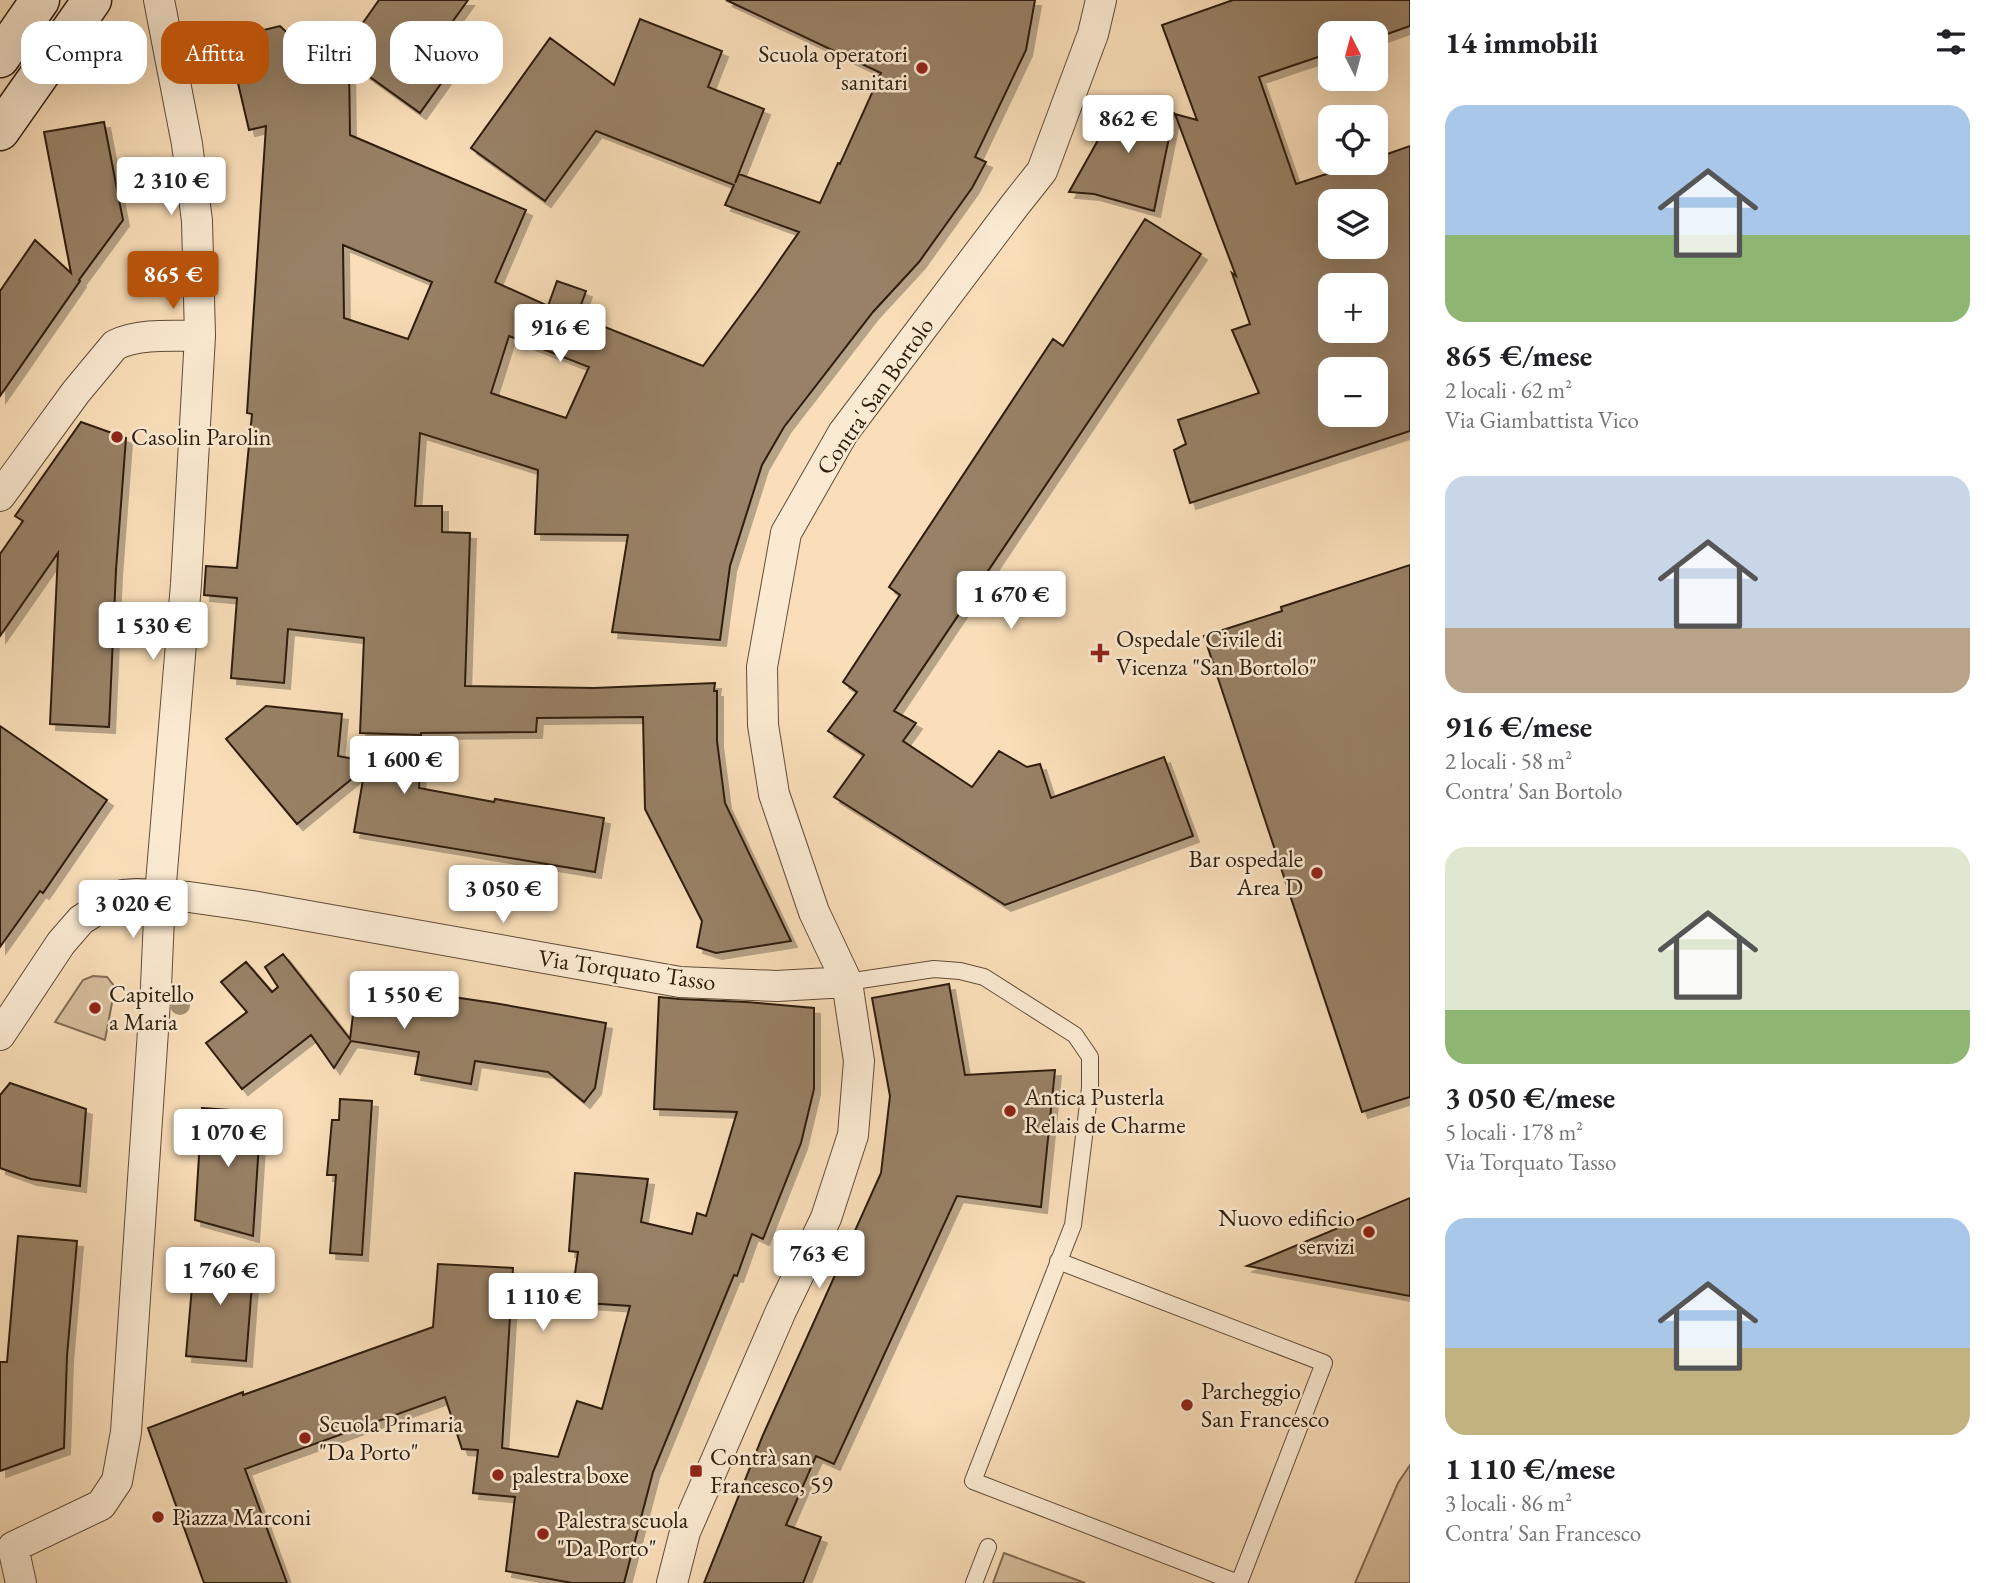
<!DOCTYPE html>
<html lang="it">
<meta charset="utf-8">
<style>
:root{--surface:#fff;--page:#f6f6f6;--text:#202124;--muted:#757577;--accent:#b45309}
body{margin:0;font-family:"EB Garamond",serif;background:var(--page);color:var(--text);height:100vh;display:flex;flex-direction:column;font-size:26px;white-space:nowrap}
*{box-sizing:border-box;margin:0}
p{font-size:23px;color:var(--muted)}
.icon{flex:none;width:38px;height:38px;fill:none;stroke:currentColor;stroke-width:2;stroke-linecap:round;stroke-linejoin:round}
.map{position:relative;flex:1;overflow:hidden}
.panel{display:flex;flex-direction:column;background:var(--surface);width:595px}
.panel>*{flex:none}
.hud{position:absolute;left:21px;top:21px;width:665px;height:63px;display:flex;gap:14px}
.needle{width:46px;rotate:354deg}
.tools{position:absolute;left:1318px;top:21px;display:grid;gap:14px}
.tools a{display:grid;place-items:center;width:70px;height:70px;border-radius:14px;background:var(--surface);box-shadow:0 7px 28px #0002;font-size:35px}
.price{position:absolute;translate:-50% -60px;padding:0 16px;border-radius:7px;background:#fff;color:#222;font-size:23px;line-height:46px;filter:drop-shadow(0 2px 4px #0008)}
.price::after{content:'';position:absolute;left:50%;top:42px;width:21px;height:16px;margin-left:-10px;background:inherit;clip-path:polygon(0 0,100% 0,50% 100%)}
.price.current{background:var(--accent);color:#fff}
ul{padding:0;list-style:none}
li{display:grid;align-content:center;gap:14px;height:371px;padding:0 35px}
li span{display:grid;place-items:center;height:217px;border-radius:21px;color:#555}
li>.icon{margin-inline-start:auto}
span .icon{width:126px;height:126px;fill:#fffc;stroke-width:1}
li b{font-size:30px}
h2{display:flex;justify-content:space-between;align-items:center;height:84px;padding:0 35px;font-size:30px}
.tag{padding:0 24px;border-radius:21px;background:var(--surface);box-shadow:0 7px 28px #0002;font-size:24px;line-height:63px}
.tag.current{background:var(--accent);color:#fff}
main{display:flex;flex:1;min-height:0}
.map>svg:first-child{display:block}
.green{fill:#d6bd9c;stroke:#826c54;stroke-width:2}
.building{fill:#988166;stroke:#2e1c0c;stroke-width:2;fill-rule:evenodd;filter:url(#shadow)}
.lines{fill:none;stroke-linecap:round;stroke-linejoin:round}
.lane-casing{stroke:#614c37;stroke-width:18}
.street-casing{stroke:#614c37;stroke-width:32}
.secondary-casing{stroke:#2e1c0c;stroke-width:41}
.lane{stroke:#fbead2;stroke-width:16}
.street{stroke:#fbead2;stroke-width:30}
.secondary{stroke:#fbead2;stroke-width:38}
.tree{fill:#a58e72}
.poi-dot{fill:#8f2418;stroke:#fbead2;stroke-width:2.5}
.labels{text-anchor:middle;stroke-width:5;stroke-linejoin:round;paint-order:stroke}
.poi-label{font-size:24px;fill:#2e1c0c;stroke:#fbead2;text-anchor:start}
.street-label{font-size:24px;fill:#2e1c0c;stroke:#fbead2}
</style>
<main>
<div class="map">
<svg width="1410" height="1583" viewBox="0 0 1410 1583">
<defs>
<filter id="shadow"><feDropShadow dx="6" dy="6" stdDeviation="0" flood-color="#0004"/></filter>
</defs>
<rect width="100%" height="100%" fill="#f9deb9"/>
<filter id="stains"><feTurbulence type="fractalNoise" baseFrequency=".00286" numOctaves="4"/><feColorMatrix values="0 0 0 0 .2 0 0 0 0 .09 0 0 0 0 .02 0 0 0 .5 -.17"/></filter>
<radialGradient id="worn" r=".72"><stop offset=".6" stop-color="#630" stop-opacity="0"/><stop offset="1" stop-color="#630" stop-opacity=".3"/></radialGradient>
<path class="green" d="M93,976L107,977L115,987L105,1040L55,1022L83,980Z
M1410,1465V1583H1355L1398,1483Z
M1004,1553L1085,1583H993Z"/>
<path class="building" d="M379,0H468L443,35L465,50L420,113L349,62L350,135L526,210L495,282L548,306L557,281L586,291L577,316L703,366L761,287L799,232L725,205L734,185L596,131L545,201L471,148L550,38L614,85L640,19L722,51L708,87L764,109L735,183L739,174L820,203L838,163L840,164L881,73L726,0H1035L1026,50L975,157L986,162L972,188L919,262L873,312L784,427L762,465L730,566L720,640L612,632L628,535L535,534L538,470L420,433L415,506H442V532L470,533L465,686L594,688L715,683L714,691H717V741L725,803L791,941L716,953L697,947L702,921L645,809L643,717L537,718L536,732L421,733V735L360,733L364,638L288,629L284,683L231,678L237,598L204,595L206,566L237,568L252,414L247,413L266,126L249,130L229,45L253,40L251,33L280,26L329,71ZM343,245L432,282L408,339L344,318ZM509,336L589,367L566,418L491,393Z
M1233,0H1410V26L1376,38V33H1330V53L1259,77L1296,184L1360,163H1376V158L1410,146V431L1190,503L1174,450L1186,444L1178,420L1259,393L1232,330L1250,324L1232,273L1236,276L1175,114L1197,120L1162,25ZM1330,201H1376V247H1330ZM1330,285H1376V331H1330ZM1330,369H1376V415H1330Z
M1119,97L1174,113L1154,211L1094,194L1069,192L1102,133L1096,132Z
M104,122L123,220L79,280L80,281L0,396V291L35,240L71,273L44,132Z
M1145,219L1201,254L894,711L916,723L903,741L972,787L999,751L1027,767L1040,764L1051,798L1164,757L1193,836L1005,905L834,797L864,755L828,731L857,692L843,682L900,595L889,587L1053,339L1063,346Z
M81,422L126,438L116,570L109,727L50,724L58,553L0,636V554L23,521L15,516Z
M1410,565V1097L1362,1112L1204,636L1282,611L1281,607Z
M266,706L342,714L338,756L420,771L419,788L494,802L495,799L604,818L595,872L354,832L365,768L297,824L226,739Z
M0,726L107,800L43,893L40,891L0,947Z
M283,954L350,1039L357,983L494,1003L606,1023L595,1088L584,1102L548,1072L475,1061L471,1084L415,1074L419,1052L351,1041L334,1068L311,1035L242,1089L206,1043L247,1012L221,982L246,962L272,992L278,987L265,967Z
M949,984L965,1075L1055,1070L1041,1207L957,1196L834,1464L816,1456L786,1525L821,1537L803,1583H704L763,1435L881,1173L890,1096L872,998Z
M659,997L679,999L746,1002L814,1008V1089L801,1143L763,1239L752,1234L737,1276L734,1275L653,1472L624,1583H572L506,1571L515,1497L473,1493L478,1450L462,1449L445,1397L245,1469L287,1583H204L148,1428L243,1392V1395L433,1327L438,1264L513,1268L502,1448L558,1457L577,1401L602,1409L630,1306L571,1302L578,1252L569,1251L575,1173L648,1179L641,1222L692,1234L697,1213L706,1216L737,1112L654,1109Z
M10,1083L86,1109L80,1186L31,1179L0,1168V1095Z
M340,1099L372,1101L362,1255L330,1253L336,1175H327L332,1120H339Z
M202,1108L261,1112L253,1236L195,1220Z
M1410,1198V1296L1247,1266Z
M18,1236L77,1241L67,1356L64,1448L0,1471V1362H7Z
M195,1252L254,1258L246,1361L186,1356Z"/>
<g class="lines">
<defs>
<path id="lane" d="M847,982L934,969L960,971L984,977L1075,1035L1090,1057V1088L1073,1225L973,1481L1238,1583
M1058,1261L1324,1363L1239,1583
M974,1583L988,1547"/>
<path id="street" d="M0,496L76,392L115,345C139,333 173,336 200,336
M0,1035L61,943L81,920L109,902L123,895L137,894L189,897L252,906L680,982L777,986L847,982
M21,1583L13,1547L101,1505L117,1481L126,1432L156,986L160,895L186,584L200,336L197,221L187,144L159,0
M672,1583L685,1532L781,1311L826,1218L853,1135L859,1061L847,982L814,912L774,794L763,725L762,667L786,533L843,433L1015,205L1042,171L1093,34L1101,0"/>
<path id="secondary" d="M0,58L40,0
M0,131L92,0"/>
</defs>
<use href="#lane" class="lane-casing"/>
<use href="#street" class="street-casing"/>
<use href="#secondary" class="secondary-casing"/>
<use href="#lane" class="lane"/>
<use href="#street" class="street"/>
<use href="#secondary" class="secondary"/>
</g>
<circle class="tree" cx="180" cy="1005" r="10"/>
<g class="poi-dot">
<circle cx="922" cy="68" r="7"/>
<circle cx="117" cy="437" r="7"/>
<path d="M1096.5 642.5h7v7h7v7h-7v7h-7v-7h-7v-7h7z"/>
<circle cx="1317" cy="873" r="7"/>
<circle cx="95" cy="1008" r="7"/>
<circle cx="1010" cy="1111" r="7"/>
<circle cx="1369" cy="1232" r="7"/>
<circle cx="1187" cy="1405" r="7"/>
<circle cx="305" cy="1438" r="7"/>
<rect x="689" y="1464" width="14" height="14" rx="3.5"/>
<circle cx="498" cy="1475" r="7"/>
<circle cx="158" cy="1517" r="7"/>
<circle cx="543" cy="1534" r="7"/>
</g>
<g class="labels">
<g class="poi-label">
<text x="908" y="62" text-anchor="end">Scuola operatori<tspan x="908" dy="28">sanitari</tspan></text>
<text x="131" y="445">Casolin Parolin</text>
<text x="1116" y="647">Ospedale Civile di<tspan x="1116" dy="28">Vicenza "San Bortolo"</tspan></text>
<text x="1303" y="867" text-anchor="end">Bar ospedale<tspan x="1303" dy="28">Area D</tspan></text>
<text x="109" y="1002">Capitello<tspan x="109" dy="28">a Maria</tspan></text>
<text x="1024" y="1105">Antica Pusterla<tspan x="1024" dy="28">Relais de Charme</tspan></text>
<text x="1355" y="1226" text-anchor="end">Nuovo edificio<tspan x="1355" dy="28">servizi</tspan></text>
<text x="1201" y="1399">Parcheggio<tspan x="1201" dy="28">San Francesco</tspan></text>
<text x="319" y="1432">Scuola Primaria<tspan x="319" dy="28">"Da Porto"</tspan></text>
<text x="710" y="1465">Contrà san<tspan x="710" dy="28">Francesco, 59</tspan></text>
<text x="512" y="1483">palestra boxe</text>
<text x="172" y="1525">Piazza Marconi</text>
<text x="557" y="1528">Palestra scuola<tspan x="557" dy="28">"Da Porto"</tspan></text>
</g>
<g class="street-label">
<text transform="translate(875 396) rotate(-55)" y="8">Contra' San Bortolo</text>
<text transform="translate(627 970) rotate(8)" y="8">Via Torquato Tasso</text>
</g>
</g>
<rect width="100%" height="100%" filter="url(#stains)"/>
<rect width="100%" height="100%" fill="url(#worn)"/>
</svg>
<div class="tools">
<a><svg class="needle" viewBox="-14 -14 28 28"><path d="M0-13l5 13h-10z" fill="#e53935"/><path d="M0 13l5-13h-10z" fill="#757577"/></svg></a>
<a><svg class="icon" aria-label="locate" viewBox="0 0 24 24"><circle cx="12" cy="12" r="6"/><path d="M12 2v4M12 18v4M2 12h4M18 12h4"/></svg></a>
<a><svg class="icon" aria-label="layers" viewBox="0 0 24 24"><path d="M12 4l9 5-9 5-9-5zM3 14l9 5 9-5"/></svg></a>
<a>+</a>
<a>−</a>
</div>
<b class="price" style="left:1128px;top:155px">862 €</b>
<b class="price" style="left:171px;top:217px">2 310 €</b>
<b class="price current" style="left:173px;top:311px">865 €</b>
<b class="price" style="left:560px;top:364px">916 €</b>
<b class="price" style="left:1011px;top:631px">1 670 €</b>
<b class="price" style="left:153px;top:662px">1 530 €</b>
<b class="price" style="left:404px;top:796px">1 600 €</b>
<b class="price" style="left:503px;top:925px">3 050 €</b>
<b class="price" style="left:133px;top:940px">3 020 €</b>
<b class="price" style="left:404px;top:1031px">1 550 €</b>
<b class="price" style="left:228px;top:1169px">1 070 €</b>
<b class="price" style="left:819px;top:1290px">763 €</b>
<b class="price" style="left:220px;top:1307px">1 760 €</b>
<b class="price" style="left:543px;top:1333px">1 110 €</b>
<div class="hud">
<a class="tag">Compra</a>
<a class="tag current">Affitta</a>
<a class="tag">Filtri</a>
<a class="tag">Nuovo</a>
</div>
</div>
<section class="panel">
<h2>14 immobili<svg class="icon" aria-label="filters" viewBox="0 0 24 24"><path d="M4 7h16M4 17h16"/><circle cx="9" cy="7" r="2"/><circle cx="15" cy="17" r="2"/></svg></h2>
<ul>
<li><span style="background:linear-gradient(#a9c7e8 60%,#8fb573 0)"><svg class="icon" aria-label="home" viewBox="0 0 24 24"><path d="M3 11l9-7 9 7M6 9v11h12V9"/></svg></span><div><b>865 €/mese</b><p>2 locali · 62 m²</p><p>Via Giambattista Vico</p></div></li>
<li><span style="background:linear-gradient(#c9d6e8 70%,#b9a48a 0)"><svg class="icon" aria-label="home" viewBox="0 0 24 24"><path d="M3 11l9-7 9 7M6 9v11h12V9"/></svg></span><div><b>916 €/mese</b><p>2 locali · 58 m²</p><p>Contra' San Bortolo</p></div></li>
<li><span style="background:linear-gradient(#dfe7d0 75%,#8fb573 0)"><svg class="icon" aria-label="home" viewBox="0 0 24 24"><path d="M3 11l9-7 9 7M6 9v11h12V9"/></svg></span><div><b>3 050 €/mese</b><p>5 locali · 178 m²</p><p>Via Torquato Tasso</p></div></li>
<li><span style="background:linear-gradient(#a9c7e8 60%,#c2b280 0)"><svg class="icon" aria-label="home" viewBox="0 0 24 24"><path d="M3 11l9-7 9 7M6 9v11h12V9"/></svg></span><div><b>1 110 €/mese</b><p>3 locali · 86 m²</p><p>Contra' San Francesco</p></div></li>
</ul>
</section>
</main>
